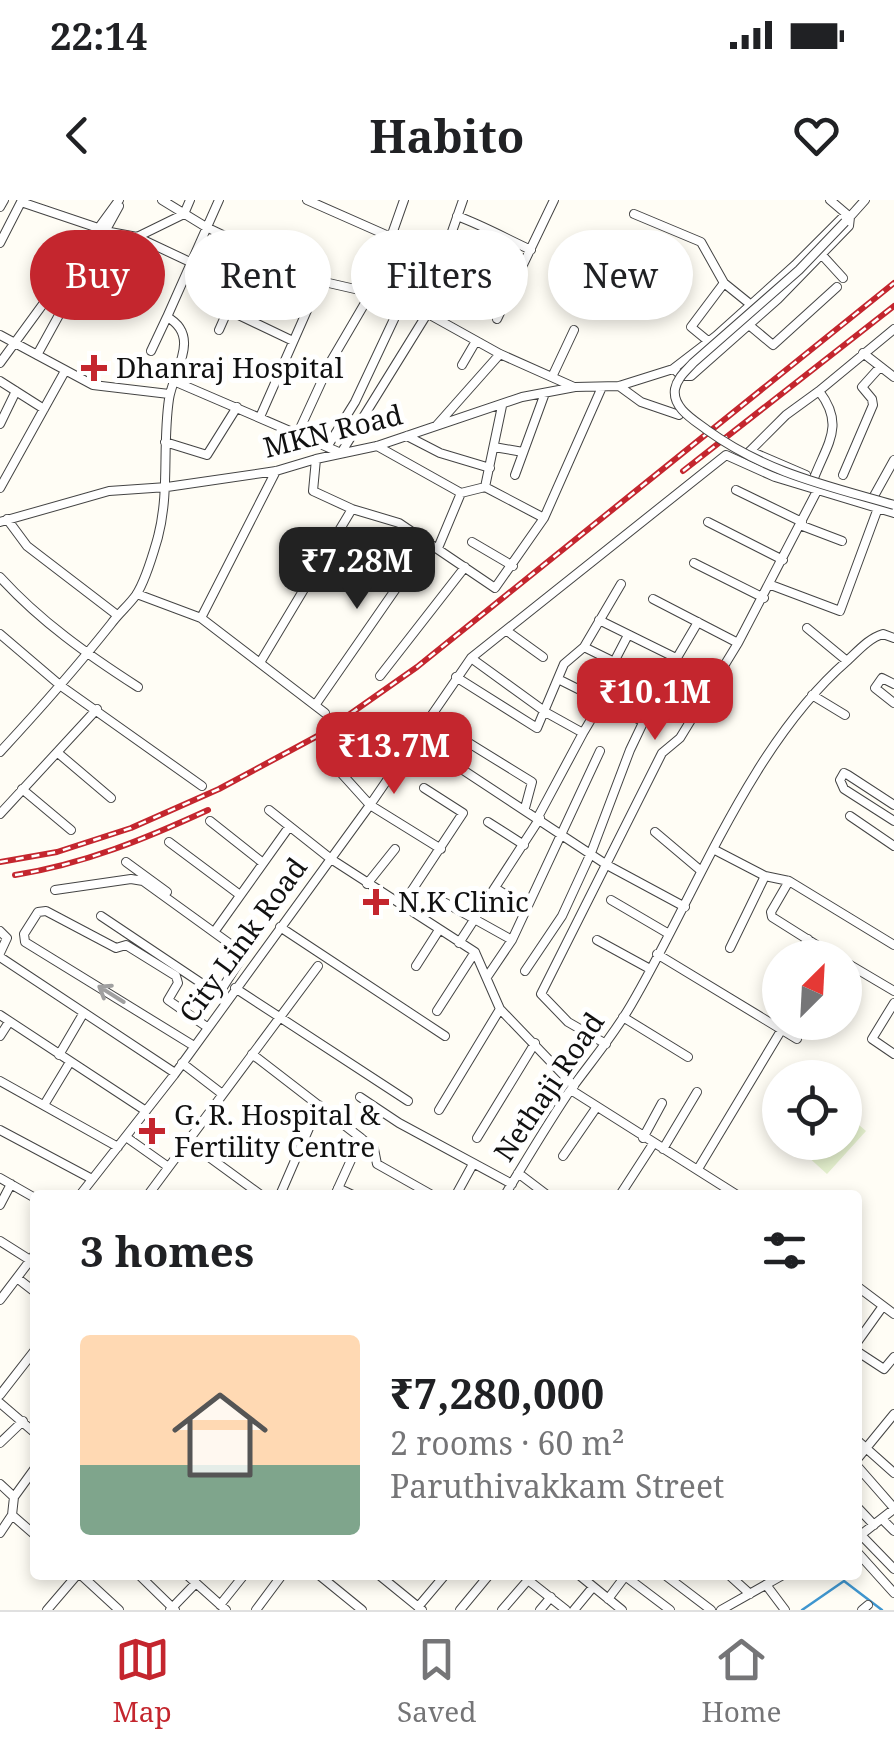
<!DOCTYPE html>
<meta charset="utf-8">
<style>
:root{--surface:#fff;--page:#f2f2f2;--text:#202124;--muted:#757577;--line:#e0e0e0;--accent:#c4262e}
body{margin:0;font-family:"Noto Serif",serif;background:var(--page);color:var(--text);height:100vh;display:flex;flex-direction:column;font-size:38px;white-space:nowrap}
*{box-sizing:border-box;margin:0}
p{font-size:32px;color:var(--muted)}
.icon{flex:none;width:55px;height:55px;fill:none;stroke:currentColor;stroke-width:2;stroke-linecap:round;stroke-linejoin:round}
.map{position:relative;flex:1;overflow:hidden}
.panel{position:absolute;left:30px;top:990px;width:832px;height:390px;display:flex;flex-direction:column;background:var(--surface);border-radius:10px;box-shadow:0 5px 15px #0003}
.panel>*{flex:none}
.hud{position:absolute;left:30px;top:30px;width:835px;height:90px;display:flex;gap:20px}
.needle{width:65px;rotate:24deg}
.controls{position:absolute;left:762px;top:740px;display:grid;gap:20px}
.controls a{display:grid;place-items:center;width:100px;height:100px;border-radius:50%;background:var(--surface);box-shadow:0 5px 15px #0003;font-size:50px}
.price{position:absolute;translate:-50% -85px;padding:0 22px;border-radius:20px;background:var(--accent);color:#fff;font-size:32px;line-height:65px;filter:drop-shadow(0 2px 5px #0008)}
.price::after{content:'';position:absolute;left:50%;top:60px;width:30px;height:22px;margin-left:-15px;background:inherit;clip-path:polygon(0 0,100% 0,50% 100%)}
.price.on{background:#222;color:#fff}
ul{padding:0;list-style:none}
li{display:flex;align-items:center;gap:30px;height:250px;padding:0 50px}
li+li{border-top:2px solid var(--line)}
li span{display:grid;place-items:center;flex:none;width:280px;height:200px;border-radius:10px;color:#555}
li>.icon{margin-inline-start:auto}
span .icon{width:120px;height:120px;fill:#fffc;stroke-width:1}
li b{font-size:42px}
h2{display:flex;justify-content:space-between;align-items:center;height:120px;padding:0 50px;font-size:42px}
.chip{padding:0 35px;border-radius:45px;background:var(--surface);box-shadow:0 5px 15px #0003;font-size:35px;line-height:90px}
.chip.on{background:var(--accent);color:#fff}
.status{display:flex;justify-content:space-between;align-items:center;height:70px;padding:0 50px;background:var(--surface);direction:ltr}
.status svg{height:28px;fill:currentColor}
header{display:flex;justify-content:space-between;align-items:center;height:130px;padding:0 50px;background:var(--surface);font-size:45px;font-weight:700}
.dock{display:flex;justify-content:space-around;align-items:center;height:140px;border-top:2px solid var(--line);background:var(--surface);font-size:28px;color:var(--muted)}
.dock a{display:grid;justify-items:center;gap:5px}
.dock .on{color:var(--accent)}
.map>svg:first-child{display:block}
.pitch{fill:#e6f2cf}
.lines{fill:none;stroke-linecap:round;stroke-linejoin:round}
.stream{stroke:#3f96cf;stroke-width:2.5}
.minor-casing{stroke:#444;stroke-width:10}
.minor{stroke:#fff;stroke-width:8}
.rail-casing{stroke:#c4262e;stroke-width:6}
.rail{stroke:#fff;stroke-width:2.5;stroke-dasharray:8;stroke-linecap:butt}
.minor-bridge-casing{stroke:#444;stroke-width:10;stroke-linecap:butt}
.minor-bridge{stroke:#fff;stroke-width:8}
.oneway{stroke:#a0a0a0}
.poi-dot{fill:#c4262e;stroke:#fff;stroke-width:4}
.labels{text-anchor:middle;stroke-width:10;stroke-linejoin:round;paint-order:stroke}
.poi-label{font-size:28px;fill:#111;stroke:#fff;text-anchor:start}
.street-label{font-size:28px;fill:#111;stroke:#fff}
</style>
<div class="status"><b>22:14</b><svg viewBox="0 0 49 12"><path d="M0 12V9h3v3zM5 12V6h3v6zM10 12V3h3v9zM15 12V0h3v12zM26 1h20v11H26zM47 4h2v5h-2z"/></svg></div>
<header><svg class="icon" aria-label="back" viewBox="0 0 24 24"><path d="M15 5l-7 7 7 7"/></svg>Habito<svg class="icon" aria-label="heart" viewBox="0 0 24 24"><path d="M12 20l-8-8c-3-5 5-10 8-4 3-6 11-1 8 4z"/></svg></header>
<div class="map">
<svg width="894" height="1410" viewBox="0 0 894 1410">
<rect width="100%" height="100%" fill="#fffdf5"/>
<path class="pitch" d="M845,913L866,931L827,974L806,955L818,943L845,942Z"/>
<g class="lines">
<path class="stream" d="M802,1410L844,1381L882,1410"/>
<defs>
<path id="minor" d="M162,0L206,27L320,81L403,100L500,154L574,187
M307,0L393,38
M0,7L4,0
M634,14L701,42L724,83L750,104
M457,16C484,26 505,38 531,50
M848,19L865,0
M137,37L190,62
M0,43L21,2L110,32L137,37L184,14L190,0
M95,49L134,68
M822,55L843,78
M438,70L507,99
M228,110L293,141
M424,112L463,0
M497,119L554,0
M749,125L773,145L837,87
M219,130L235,94
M0,135L93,185L169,194
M708,141L691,127L724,83
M151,151L167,117
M863,153L894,177
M37,155L119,6
M0,163L119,0
M462,165L476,141
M677,172L683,176H691L778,99L849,26L850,17L830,0
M552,177L574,130
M0,181L44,209
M176,182L341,253L427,114
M619,186L641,202L679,215
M260,217L320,81
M0,224L16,191
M437,225L500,154
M297,235L331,161L372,91L404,0
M407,236L440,253L490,268
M165,242L207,255L237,207
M377,246L461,293L485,287L502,206
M327,247L355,202L403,100
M494,247L523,252
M750,251L806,275
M747,254L786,215L819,191
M316,259L313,291L352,309L399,323L495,388L544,318L602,187
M515,275L545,193
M843,275L873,205L872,199L862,187L880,167
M814,278C828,242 845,225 819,191L894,129
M485,287L544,318
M0,288L65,171
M736,290L802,322
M874,296L894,260
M7,319L27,346L117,415
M0,322L109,291L167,287L276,271L316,259L377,246L522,197L575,187L619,186L673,169L716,136L795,65L846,14
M708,322L783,360
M800,325L842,341
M472,342L513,366
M438,348L461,293
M694,363L764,398
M0,377C40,421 88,455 138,487
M771,385L840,411L878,308
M137,394L201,418L325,513
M653,399L738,443
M201,418L276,271
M599,420L676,458
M807,428L847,461
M507,431L543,457
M0,434L61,486L202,586
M584,447L661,485
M471,458L547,513L583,533L538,617
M261,461L352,309
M614,462L628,435
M380,476L465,367
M456,477L537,528L564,464L584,447L621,384
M558,479L644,522
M894,484L882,478L875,488L894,503
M812,495L845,515
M316,504L429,341
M430,519L532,582L525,608
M583,533L602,501
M416,539L607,665L685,707
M0,552C39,510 76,468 111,424C118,414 129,405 136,395C146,380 153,354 158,337C170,291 162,246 169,199C173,172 202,136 167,117L219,0
M58,553L111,598
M332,563L370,605L441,649
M22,589L71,630
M894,605L848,575L844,573L840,580L844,589L894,621
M269,610L331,659L475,752L500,809L574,886
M0,614L97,509
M850,616L894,646
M210,621L263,663
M488,622L524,645
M655,632L700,670
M169,642L240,695
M713,649L765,676L789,681L894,745
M126,662L167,692
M789,681L771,712L772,717L837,758
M367,684L395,649
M495,688L525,707
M55,690L131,679L143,681L244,754L218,795
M611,700L669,734
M442,701L512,740
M401,707L463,613L424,588
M101,716L222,797
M280,727L445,836
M217,728L289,627
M0,731L7,738L0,753
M597,740L650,769
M459,743L540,618
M730,748L765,676
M657,754L797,839
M0,757L175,873
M797,758L808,739
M845,762L894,791
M416,766L439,730
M525,771L562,716L591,653L630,550L661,485L698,422
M487,777L512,740L600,551
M235,788L408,901
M773,798L780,786
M894,803L872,839L894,854
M437,811L475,752
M0,815L146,911
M623,817L688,857
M0,836L9,822
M606,844L568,822L541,794L662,553L680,538L738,443L818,289
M194,846L25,742L24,734L38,712L46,711L116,748L126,745L176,776L178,783L168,800L207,827
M252,854L361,938L374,949L377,964L432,995
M59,855L83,814
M182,863L221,893
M0,881L118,947
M571,890L737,995
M360,897L399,923L512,984
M44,905L70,862
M439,910L500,809
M0,930L92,979
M126,937L167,966
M477,938L535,843
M643,938L662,903
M187,941L261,995
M663,949L697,892
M563,956L596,908
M698,969L782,829
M518,973L547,995
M0,978L35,998
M338,988L353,995
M80,995L174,875L370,605L471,458L726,255L775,277L894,313
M148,995L318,766
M280,995L319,905
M335,995L361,938
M456,995L473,964
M505,995C526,960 547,925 569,892C590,863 613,836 631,805C695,696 750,545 847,461C858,451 869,438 883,434L894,438
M620,995L653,944
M0,1005L11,984
M0,1041L30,1060
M17,1078L35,1092
M858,1087L894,1114
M0,1100L35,1054
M858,1141L883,1106
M858,1152L884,1169L894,1157
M0,1195L35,1150
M0,1203L35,1233
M858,1241L894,1273
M0,1243L23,1221
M858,1258L894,1214
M858,1267L894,1308
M0,1284L14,1297L12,1315
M14,1297L35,1268
M858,1308L874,1325
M12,1315L35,1335
M882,1319L894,1331
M0,1333L12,1315
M861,1335L894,1369
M858,1337L894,1309
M858,1353L894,1393
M81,1375L119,1410
M139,1375L175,1410
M187,1375L226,1410
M319,1375L362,1410
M379,1375L422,1410
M579,1375L622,1410
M665,1375L711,1410
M729,1375L750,1394
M625,1376L670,1410
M767,1386L785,1410
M608,1399L626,1375
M220,1405L244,1375
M418,1407L445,1375
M47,1410L77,1375
M170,1410L196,1383
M256,1410L282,1375
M460,1410L489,1375
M502,1410L528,1380L566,1410
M540,1410L551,1397
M574,1410L593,1387
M721,1410L783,1375
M862,1410L868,1405"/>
</defs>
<use href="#minor" class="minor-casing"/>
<use href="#minor" class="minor"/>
<defs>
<path id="rail" d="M683,271L894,106
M0,662L57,652L131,628L219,589L323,533L417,467L894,83
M15,675C84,664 145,639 208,610"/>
</defs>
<use href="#rail" class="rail-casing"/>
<use href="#rail" class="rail"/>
<defs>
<path id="minor-bridge" d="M845,22L799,70L693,163C686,171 677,178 675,189C672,208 694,220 707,230C767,273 825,285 894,305"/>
</defs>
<use href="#minor-bridge" class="minor-bridge-casing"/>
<use href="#minor-bridge" class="minor-bridge"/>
</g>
<defs><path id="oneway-shaft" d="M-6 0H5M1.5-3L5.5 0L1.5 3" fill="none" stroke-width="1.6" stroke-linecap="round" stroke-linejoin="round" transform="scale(2.5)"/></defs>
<use class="oneway" href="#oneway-shaft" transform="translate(111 794) rotate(-148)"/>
<g class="poi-dot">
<path d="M89 153h10v10h10v10h-10v10h-10v-10h-10v-10h10z"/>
<path d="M371 687h10v10h10v10h-10v10h-10v-10h-10v-10h10z"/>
<path d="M147 916h10v10h10v10h-10v10h-10v-10h-10v-10h10z"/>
</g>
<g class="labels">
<g class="poi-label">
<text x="116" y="178">Dhanraj Hospital</text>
<text x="398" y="712">N.K Clinic</text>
<text x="174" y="925">G. R. Hospital &amp;<tspan x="174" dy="32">Fertility Centre</tspan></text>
</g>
<g class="street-label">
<text transform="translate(333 231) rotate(-14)" y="10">MKN Road</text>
<text transform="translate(243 740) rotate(-54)" y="10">City Link Road</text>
<text transform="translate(549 887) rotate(-56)" y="10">Nethaji Road</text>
</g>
</g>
</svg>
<div class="controls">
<a><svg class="needle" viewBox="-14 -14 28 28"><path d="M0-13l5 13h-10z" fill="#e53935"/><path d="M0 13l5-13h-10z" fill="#757577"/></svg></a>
<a><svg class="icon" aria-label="locate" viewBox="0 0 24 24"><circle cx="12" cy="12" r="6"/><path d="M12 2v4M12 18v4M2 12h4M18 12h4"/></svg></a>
</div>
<b class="price on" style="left:357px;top:412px">₹7.28M</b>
<b class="price" style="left:655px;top:543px">₹10.1M</b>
<b class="price" style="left:394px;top:597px">₹13.7M</b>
<div class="hud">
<a class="chip on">Buy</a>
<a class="chip">Rent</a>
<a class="chip">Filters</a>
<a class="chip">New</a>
</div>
<section class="panel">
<h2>3 homes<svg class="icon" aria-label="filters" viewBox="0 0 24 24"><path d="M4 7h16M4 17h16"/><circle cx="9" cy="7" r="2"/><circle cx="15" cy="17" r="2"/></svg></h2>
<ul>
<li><span style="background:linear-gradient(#ffd9b3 65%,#7fa58c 0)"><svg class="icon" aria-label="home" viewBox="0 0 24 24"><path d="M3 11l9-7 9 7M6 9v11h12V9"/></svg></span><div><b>₹7,280,000</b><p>2 rooms · 60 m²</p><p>Paruthivakkam Street</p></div></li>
</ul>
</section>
</div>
<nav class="dock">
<a class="on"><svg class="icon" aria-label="map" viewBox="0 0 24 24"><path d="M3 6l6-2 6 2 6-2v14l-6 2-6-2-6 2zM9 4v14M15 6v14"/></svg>Map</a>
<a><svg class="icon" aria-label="saved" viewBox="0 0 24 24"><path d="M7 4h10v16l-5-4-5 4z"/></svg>Saved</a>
<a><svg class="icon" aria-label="home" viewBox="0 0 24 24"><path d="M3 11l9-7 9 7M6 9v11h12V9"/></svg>Home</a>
</nav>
